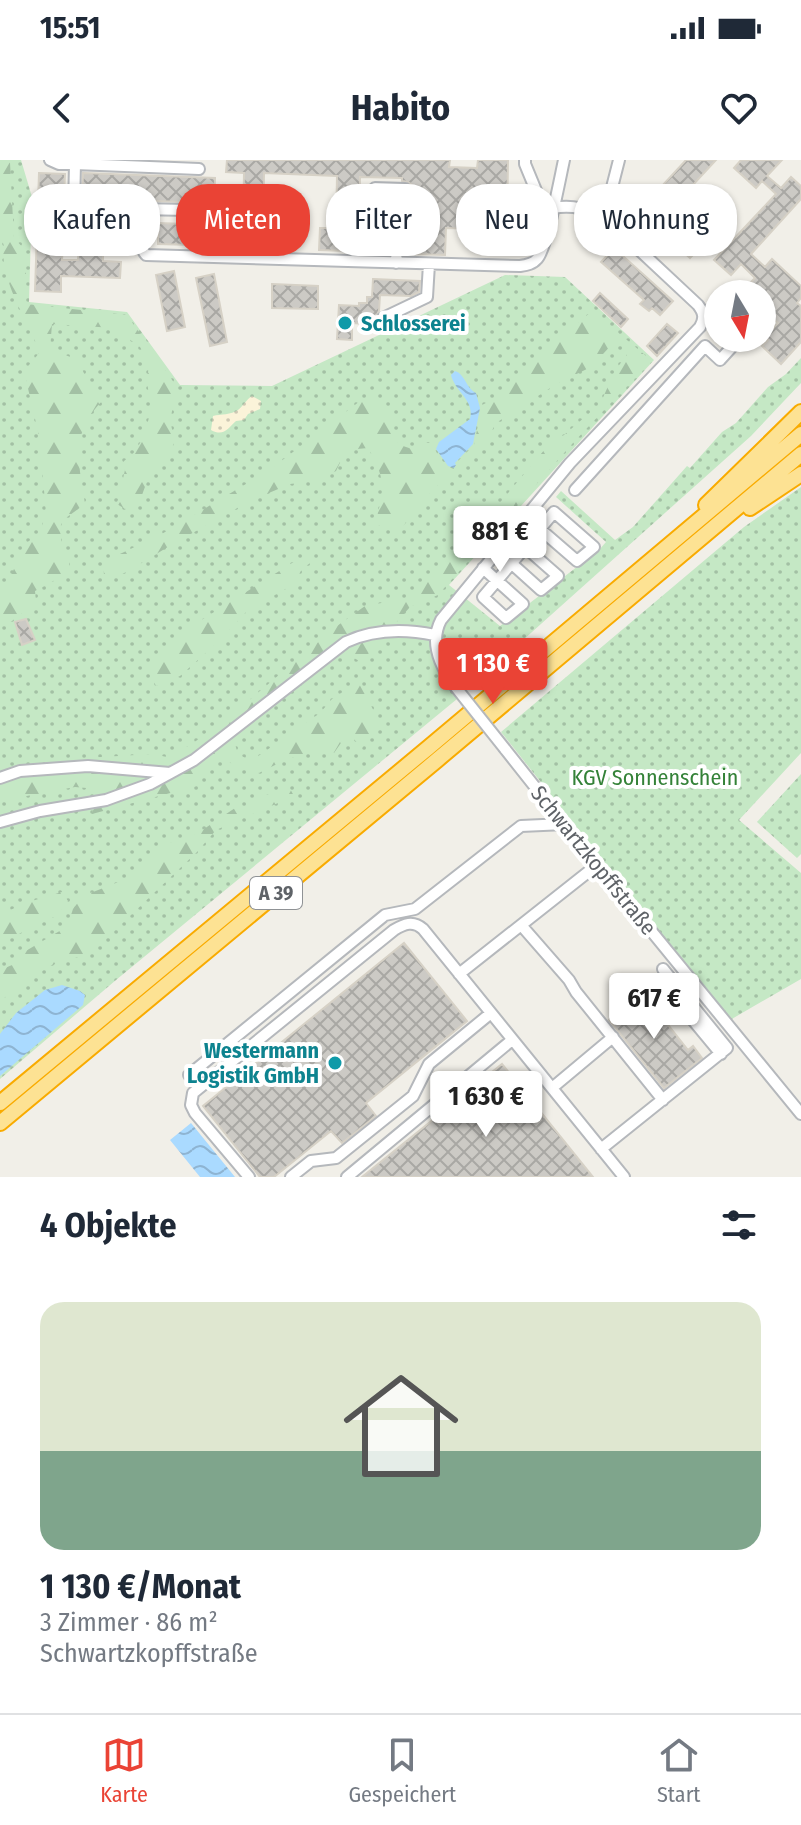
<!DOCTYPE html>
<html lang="de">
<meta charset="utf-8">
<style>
:root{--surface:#fff;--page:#f2f2f3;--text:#1f2937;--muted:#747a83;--line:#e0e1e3;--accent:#ea4335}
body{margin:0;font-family:"Fira Sans Condensed",sans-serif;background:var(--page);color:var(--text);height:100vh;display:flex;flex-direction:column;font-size:30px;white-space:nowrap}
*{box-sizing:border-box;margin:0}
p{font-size:26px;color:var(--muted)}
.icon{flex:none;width:44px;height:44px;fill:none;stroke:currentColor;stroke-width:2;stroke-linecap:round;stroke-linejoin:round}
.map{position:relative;height:1017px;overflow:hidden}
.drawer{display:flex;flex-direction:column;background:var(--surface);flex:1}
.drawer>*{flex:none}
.banner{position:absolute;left:24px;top:24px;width:754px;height:72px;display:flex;gap:16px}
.needle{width:52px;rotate:170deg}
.controls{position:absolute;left:704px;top:120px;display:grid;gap:16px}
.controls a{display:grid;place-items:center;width:72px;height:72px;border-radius:50%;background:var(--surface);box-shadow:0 2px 6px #0004;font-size:40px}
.price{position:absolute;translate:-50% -68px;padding:0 18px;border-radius:8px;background:#fff;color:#222;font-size:26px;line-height:52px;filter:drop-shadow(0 2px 4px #0008)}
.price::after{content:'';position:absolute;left:50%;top:48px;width:24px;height:18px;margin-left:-12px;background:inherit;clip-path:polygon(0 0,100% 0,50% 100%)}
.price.current{background:var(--accent);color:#fff}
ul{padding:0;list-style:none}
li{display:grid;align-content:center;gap:16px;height:424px;padding:0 40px}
li span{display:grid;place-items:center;height:248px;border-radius:24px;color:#555}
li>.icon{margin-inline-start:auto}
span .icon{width:144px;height:144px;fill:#fffc;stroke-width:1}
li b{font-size:34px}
h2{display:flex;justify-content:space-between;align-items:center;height:96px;padding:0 40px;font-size:34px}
.chip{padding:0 28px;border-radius:32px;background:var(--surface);box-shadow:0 2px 6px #0004;font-size:28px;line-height:72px}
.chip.current{background:var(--accent);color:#fff}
.status{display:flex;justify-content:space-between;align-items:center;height:56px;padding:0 40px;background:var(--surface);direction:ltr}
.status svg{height:22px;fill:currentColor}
header{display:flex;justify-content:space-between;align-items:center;height:104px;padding:0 40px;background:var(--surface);font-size:36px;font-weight:700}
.tab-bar{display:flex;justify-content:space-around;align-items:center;height:112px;border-top:2px solid var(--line);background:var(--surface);font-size:22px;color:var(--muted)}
.tab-bar a{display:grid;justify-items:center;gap:4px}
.tab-bar .current{color:var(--accent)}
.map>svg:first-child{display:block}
.grass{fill:url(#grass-dots)}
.forest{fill:url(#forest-firs)}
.sand{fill:url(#sand-dots)}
.water{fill:url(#water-waves)}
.building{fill:url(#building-cross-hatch);stroke:#d6d1c6;stroke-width:2;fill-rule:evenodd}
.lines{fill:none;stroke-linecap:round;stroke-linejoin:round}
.minor-casing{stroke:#b5b8bc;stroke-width:14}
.highway-casing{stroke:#f9ab00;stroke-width:18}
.minor{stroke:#fff;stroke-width:10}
.highway{stroke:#fde293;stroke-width:14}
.minor-bridge-casing{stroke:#b5b8bc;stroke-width:14;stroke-linecap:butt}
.minor-bridge{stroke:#fff;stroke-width:10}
.culture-dot{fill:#0f9aa8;stroke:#fff;stroke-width:3}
.labels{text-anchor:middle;stroke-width:8;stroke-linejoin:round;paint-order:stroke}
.shield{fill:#fff;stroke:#8f9295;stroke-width:2}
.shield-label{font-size:20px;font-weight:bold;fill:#5f6368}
.culture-label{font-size:22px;font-weight:bold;fill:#0d838f;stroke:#fff;text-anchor:start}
.park-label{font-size:22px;fill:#348238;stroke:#fff}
.street-label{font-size:22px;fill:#5f6368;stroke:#fff}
</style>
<div class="status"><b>15:51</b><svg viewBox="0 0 49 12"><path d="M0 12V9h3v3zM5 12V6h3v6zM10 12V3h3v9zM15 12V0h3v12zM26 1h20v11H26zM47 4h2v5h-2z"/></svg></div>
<header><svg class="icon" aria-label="back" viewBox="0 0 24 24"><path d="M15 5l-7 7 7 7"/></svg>Habito<svg class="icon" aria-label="heart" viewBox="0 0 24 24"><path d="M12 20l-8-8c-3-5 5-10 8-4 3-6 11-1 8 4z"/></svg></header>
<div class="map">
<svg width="801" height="1017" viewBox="0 0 801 1017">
<defs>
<pattern id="grass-dots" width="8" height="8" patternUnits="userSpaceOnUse" patternTransform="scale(2)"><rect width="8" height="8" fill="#c5e8c5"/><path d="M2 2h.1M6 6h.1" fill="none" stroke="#a3c0a4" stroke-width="1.8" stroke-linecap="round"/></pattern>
<pattern id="forest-firs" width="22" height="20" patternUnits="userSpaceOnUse" patternTransform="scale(2)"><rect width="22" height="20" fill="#c5e8c5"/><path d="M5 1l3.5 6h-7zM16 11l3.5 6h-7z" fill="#a3c0a4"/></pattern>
<pattern id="sand-dots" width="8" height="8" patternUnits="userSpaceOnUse" patternTransform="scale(2)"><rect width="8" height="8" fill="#fbf3d9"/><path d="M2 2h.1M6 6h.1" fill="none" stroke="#cec8b4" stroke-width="1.8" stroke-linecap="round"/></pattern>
<pattern id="water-waves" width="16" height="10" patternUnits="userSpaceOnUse" patternTransform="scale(2)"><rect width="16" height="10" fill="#aadaff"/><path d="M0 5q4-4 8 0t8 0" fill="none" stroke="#8eb4d2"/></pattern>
<pattern id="building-cross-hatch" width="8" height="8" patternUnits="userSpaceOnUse" patternTransform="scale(2)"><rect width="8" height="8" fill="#cccac5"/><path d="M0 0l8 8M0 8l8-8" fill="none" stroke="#a9a8a4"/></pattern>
</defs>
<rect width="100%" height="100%" fill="#f1efe8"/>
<path class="grass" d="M0,0H21L32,37L29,142L127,152L180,225L272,226L505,115L565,117L654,200L449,425L500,466L599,390L606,382L556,337L561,331L615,380L633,367L687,306L690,308L722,272L736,263L768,227L786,214L801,198V223L751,276L457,539L116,820L0,919Z
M801,327V593L739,660L801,713V819L730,860L501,572L744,367Z
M801,614V694L797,698L757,662Z"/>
<path class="forest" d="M0,0H6L10,3L14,78L26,91V144L127,155L177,227L170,261L175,281L167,299L150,313L138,346L125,349L117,344L125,310L124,301L133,294L145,275L151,248L147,222L149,203L140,187L114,168L52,164L50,189L78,200L91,229L102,241C69,276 79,302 85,344L63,360L60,368L62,386L70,398L69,407L57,419L35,431L36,442L12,461L0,467V431L10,418L25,384L40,373L46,352L39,276L24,211L40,192C34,180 30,168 24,157C14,139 0,105 4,86L0,74Z
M592,151L651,200L573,283L438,435L410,447L361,502L333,486L296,517L234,581L238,594L251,601L320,553L332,539L358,522L381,564L362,588L351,576L343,580L334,593L315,591L285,600L259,613L237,608L223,597L205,608L200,625L92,654L98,629L75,627L0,641V622L41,612L89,608L85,598L152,594L167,597L192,584L247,542L337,466L365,446L403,439L416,433L465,384L551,282L564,275L600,244L616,209L627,195V189L620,182L615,181L591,207L558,223L496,263L487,280L477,292L431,331L425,343L401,368C392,367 383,368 375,364C384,330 387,320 368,288L346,290L336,311L316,321L290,324L250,341L171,385L127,412L112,417L104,415L103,402L160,375L268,311L364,238L393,248L391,274L400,285L415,290L426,283H437L435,289C439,298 444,306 454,309L457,305L456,303L474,285L482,245C490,241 498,237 505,230C517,219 518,208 536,204L546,190Z
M311,394L313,401L302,409L293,425L249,449L219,481L180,516L156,526L146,505L195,464L292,403Z
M289,627L294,636L216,670L197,692L91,793L49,806L0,841V810L17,803L24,792L63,769L68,764L73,749L83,736L126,719L140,709L146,700L160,686L198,673L235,648L245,651L266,635Z
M62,732L68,741L58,755L0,783V755L25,743Z"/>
<path class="sand" d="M252,236L261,241L260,249L248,254L244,260L236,261C228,268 224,277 211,270L213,256C221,254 231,255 238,250C243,246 246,240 252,236Z"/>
<path class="water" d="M455,211C465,214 466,228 476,233L480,248L473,284L455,303L456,305L454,308L448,306L436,289L439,282L470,259C475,240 455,232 451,215Z
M62,825L80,831L85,835L83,845L0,916V874L16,853L45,830Z
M191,963L235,1017H200L170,980Z"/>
<path class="building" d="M227,0H450L449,7L477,8L478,0H508L507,70L446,68L445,95L414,94L415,68H410L412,63V25L408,22L402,21V18L360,17L359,69L374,70L373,92L319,90L320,68H336L337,16L264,13L263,67L298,68L297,88L158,84V63L216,65V68H240V66H243L244,13L226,12Z
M686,0H716L665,55L649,40Z
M741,0H782L767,16L781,28L791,17L801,26V39L751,94L765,107L772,99L801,126V138L797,143L801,146V182L781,204L762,186L768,180L765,177L778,163L762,148V134H747L743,130L755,118L741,104L731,115L714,100L776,34L762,21L756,28L734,8Z
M39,13L65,14L63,59L125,62L124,72H130L132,86H103V101L121,102L120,118L61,116V132L35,131ZM63,85H79L78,100H62Z
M83,13L215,18L214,46H195L188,42L82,39Z
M700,44L722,64L690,98L668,78Z
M614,88L673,141L660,155L652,148L649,151L640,144L644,140L601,102Z
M174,111L185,167L167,171L156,115Z
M214,114L227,182L210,186L196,118Z
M373,119L420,121L419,132L411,136L380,135L379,151L375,158L379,165V169H366L367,164L352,163V180L337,179L339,145L359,146V143H367V137H372Z
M272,124L318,126V149L272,148Z
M600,133L628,159L621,167L593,141Z
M667,164L678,173L657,196L647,186Z
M26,459L35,480L22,485L15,462Z
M404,783L467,861L366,943L376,956L342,983L331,971L274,1017H260L203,946Z
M642,832L688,890L693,886L702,898L664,928L609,860Z
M502,904L593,1017H362Z"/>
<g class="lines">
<defs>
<path id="minor" d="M50,0L59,4H75
M525,0V4L537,33L553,48
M199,9L75,4L74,47L139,49C139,65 135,81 146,95L520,106C527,105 533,104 537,99C547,89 560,18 564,0
M139,49L188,50
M606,59L607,47L619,0
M396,103L398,67L404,63L405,29L375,28L372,32L371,57C381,65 388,61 398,67
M383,158L427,137L429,104
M575,330L705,186L720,200L740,178
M511,403L541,430L558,416L525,387L554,352L594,387L577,401L540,369L528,354
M483,408L523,444L506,458L483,437L522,391L525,387
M454,525C440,506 429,483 441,460L570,303L700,167C705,158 704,153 698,145L606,59C588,49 573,44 553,48
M505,589L585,690L801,954
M0,618L20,611L88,606L170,613
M0,662L40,651L106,640L150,624L194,600L346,482C374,469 406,469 435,475
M521,765L569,820L576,832L663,940
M459,814L597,705
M682,847L721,894
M189,915L385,755L415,749L521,666L565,664
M552,928L613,877
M601,989L727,888L663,809
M249,1017L195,953L191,945L193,933L394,770C404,764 413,760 423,769L624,1017
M291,1017L311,1001L336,998L413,936L429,904L491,853
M347,1017L512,880"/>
<path id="highway" d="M706,345L801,252
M750,348L801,314
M0,943L428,588L801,274
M0,963L437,600L801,294"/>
</defs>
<use href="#minor" class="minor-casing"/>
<use href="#highway" class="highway-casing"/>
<use href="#minor" class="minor"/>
<use href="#highway" class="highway"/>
<defs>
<path id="minor-bridge" d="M454,525L505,589"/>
</defs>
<use href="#minor-bridge" class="minor-bridge-casing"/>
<use href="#minor-bridge" class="minor-bridge"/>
</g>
<g class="culture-dot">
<circle cx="345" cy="163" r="8"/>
<circle cx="335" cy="903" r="8"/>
</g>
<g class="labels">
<rect class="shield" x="250" y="717" width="52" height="32" rx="6"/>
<g class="shield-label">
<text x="276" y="740">A 39</text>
</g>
<g class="culture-label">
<text x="361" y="171">Schlosserei</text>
<text x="319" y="898" text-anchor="end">Westermann<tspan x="319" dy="25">Logistik GmbH</tspan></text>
</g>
<g class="park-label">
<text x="655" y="625">KGV Sonnenschein</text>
</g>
<g class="street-label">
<text transform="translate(594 700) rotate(51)" y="8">Schwartzkopffstraße</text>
</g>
</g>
</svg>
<div class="controls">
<a><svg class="needle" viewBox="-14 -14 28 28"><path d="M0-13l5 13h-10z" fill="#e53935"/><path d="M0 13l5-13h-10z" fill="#747a83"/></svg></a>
</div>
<b class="price" style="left:500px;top:414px">881 €</b>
<b class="price current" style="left:493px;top:546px">1 130 €</b>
<b class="price" style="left:654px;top:881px">617 €</b>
<b class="price" style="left:486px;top:979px">1 630 €</b>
<div class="banner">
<a class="chip">Kaufen</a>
<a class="chip current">Mieten</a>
<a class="chip">Filter</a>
<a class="chip">Neu</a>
<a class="chip">Wohnung</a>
</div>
</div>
<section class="drawer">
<h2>4 Objekte<svg class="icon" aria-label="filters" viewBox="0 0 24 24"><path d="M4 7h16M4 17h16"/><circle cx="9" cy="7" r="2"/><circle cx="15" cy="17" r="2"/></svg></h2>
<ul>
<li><span style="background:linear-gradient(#dfe7d0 60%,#7fa58c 0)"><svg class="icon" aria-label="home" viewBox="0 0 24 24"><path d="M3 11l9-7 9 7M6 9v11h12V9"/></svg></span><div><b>1 130 €/Monat</b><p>3 Zimmer · 86 m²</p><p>Schwartzkopffstraße</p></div></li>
</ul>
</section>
<nav class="tab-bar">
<a class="current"><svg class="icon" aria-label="map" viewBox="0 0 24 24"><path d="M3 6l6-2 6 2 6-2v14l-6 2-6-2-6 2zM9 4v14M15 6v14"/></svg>Karte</a>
<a><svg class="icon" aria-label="saved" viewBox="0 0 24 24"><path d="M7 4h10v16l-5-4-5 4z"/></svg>Gespeichert</a>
<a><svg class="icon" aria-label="home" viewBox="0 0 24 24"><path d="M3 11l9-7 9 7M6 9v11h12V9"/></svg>Start</a>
</nav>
